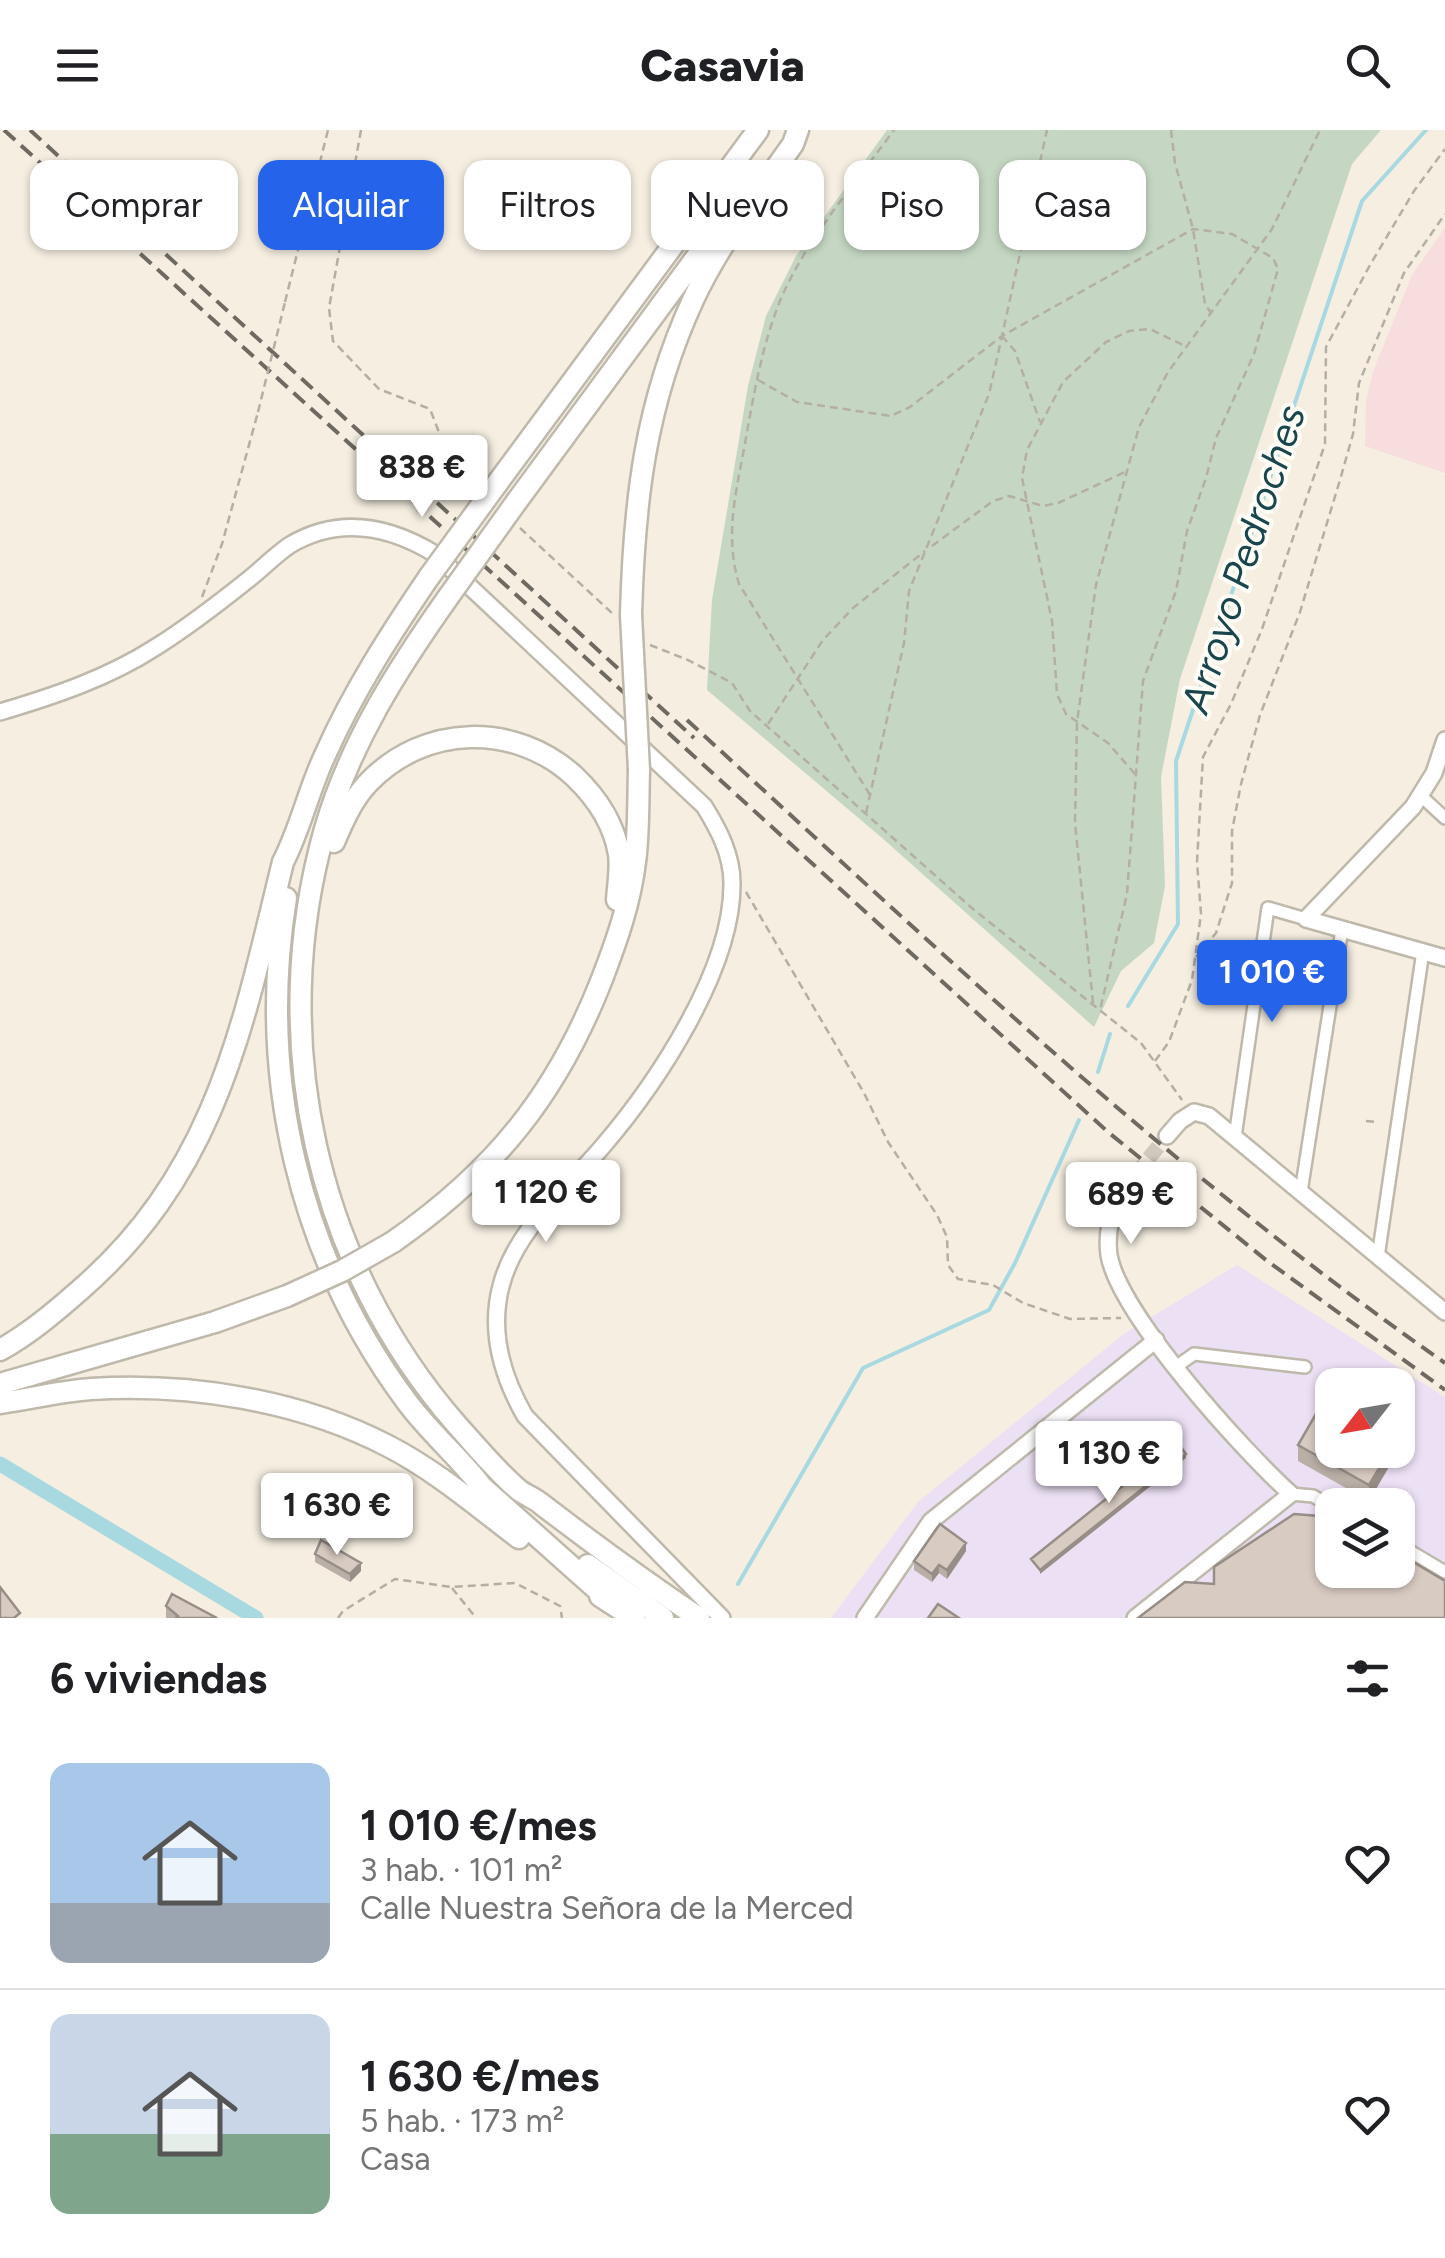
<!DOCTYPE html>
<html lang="es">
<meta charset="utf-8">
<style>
:root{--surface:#fff;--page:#f2f2f2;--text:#202124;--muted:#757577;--line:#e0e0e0;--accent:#2563eb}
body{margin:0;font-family:Figtree,sans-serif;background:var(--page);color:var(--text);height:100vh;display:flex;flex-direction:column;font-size:38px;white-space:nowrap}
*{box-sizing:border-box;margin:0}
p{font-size:32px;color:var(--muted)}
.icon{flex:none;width:55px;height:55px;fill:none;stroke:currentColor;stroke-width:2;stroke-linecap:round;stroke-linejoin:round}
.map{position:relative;height:1488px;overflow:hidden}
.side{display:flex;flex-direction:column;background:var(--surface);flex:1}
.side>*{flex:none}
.banner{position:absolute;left:30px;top:30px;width:1385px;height:90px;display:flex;gap:20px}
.needle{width:65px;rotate:239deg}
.tools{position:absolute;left:1315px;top:1238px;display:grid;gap:20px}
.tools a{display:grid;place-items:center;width:100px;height:100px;border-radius:20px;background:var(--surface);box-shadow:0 2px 8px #0004;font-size:50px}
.price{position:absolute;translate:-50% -85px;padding:0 22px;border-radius:10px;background:#fff;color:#222;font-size:32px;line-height:65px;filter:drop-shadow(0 2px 5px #0008)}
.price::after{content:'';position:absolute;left:50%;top:60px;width:30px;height:22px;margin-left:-15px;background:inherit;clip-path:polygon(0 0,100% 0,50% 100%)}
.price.on{background:var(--accent);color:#fff}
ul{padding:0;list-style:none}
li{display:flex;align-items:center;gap:30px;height:250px;padding:0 50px}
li+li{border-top:2px solid var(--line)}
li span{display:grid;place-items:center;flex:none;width:280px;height:200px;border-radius:20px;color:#555}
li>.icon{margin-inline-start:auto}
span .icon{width:120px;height:120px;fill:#fffc;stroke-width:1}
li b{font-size:42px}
h2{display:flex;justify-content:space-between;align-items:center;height:120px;padding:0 50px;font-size:42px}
.tag{padding:0 35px;border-radius:20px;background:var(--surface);box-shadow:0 2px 8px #0004;font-size:35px;line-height:90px}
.tag.on{background:var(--accent);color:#fff}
header{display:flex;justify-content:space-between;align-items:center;height:130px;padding:0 50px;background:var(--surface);font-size:45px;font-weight:800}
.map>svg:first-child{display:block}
.industrial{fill:#ece0f4;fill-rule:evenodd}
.education{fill:#f8dddf}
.green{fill:#c5d7c3}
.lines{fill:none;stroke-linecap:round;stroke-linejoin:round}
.stream{stroke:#a8d9e1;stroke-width:4}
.canal{stroke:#a8d9e1;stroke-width:15}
.secondary-tunnel{stroke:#cfc9be;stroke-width:15;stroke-dasharray:15 8;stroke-linecap:butt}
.street-casing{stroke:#bfb9ac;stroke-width:16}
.secondary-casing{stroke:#bfb9ac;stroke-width:20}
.highway-casing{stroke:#bfb9ac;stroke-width:25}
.path{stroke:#b4aea4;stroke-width:2.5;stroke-dasharray:8 5;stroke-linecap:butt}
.street{stroke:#fff;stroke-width:11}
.secondary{stroke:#fff;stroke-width:15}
.highway{stroke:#fff;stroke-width:20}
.rail{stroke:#6e6a62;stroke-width:4;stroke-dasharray:15 8;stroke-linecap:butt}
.highway-bridge-casing{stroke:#bfb9ac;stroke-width:25;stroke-linecap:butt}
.path-bridge{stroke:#b4aea4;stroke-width:2.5;stroke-dasharray:8 5;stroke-linecap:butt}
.highway-bridge{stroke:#fff;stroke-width:20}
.wall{fill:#baafa7}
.shaded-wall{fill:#978e88}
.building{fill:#d8cbc2;stroke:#978e88;stroke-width:2.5}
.labels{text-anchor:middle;stroke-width:8;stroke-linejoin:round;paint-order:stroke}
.water-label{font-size:40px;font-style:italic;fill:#19454c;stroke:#fefcf6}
</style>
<header><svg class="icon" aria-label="menu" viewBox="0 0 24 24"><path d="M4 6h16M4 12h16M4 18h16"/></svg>Casavia<svg class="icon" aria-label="search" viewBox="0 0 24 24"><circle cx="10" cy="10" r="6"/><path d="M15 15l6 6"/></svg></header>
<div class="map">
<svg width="1445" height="1488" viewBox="0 0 1445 1488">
<rect width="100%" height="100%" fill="#f5eee1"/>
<path class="industrial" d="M1237,1135L1445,1267V1488H831L918,1372L1125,1203ZM1332,1255H1398V1320H1332ZM1332,1375H1398V1440H1332Z"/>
<path class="education" d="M1445,98V343L1365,316L1366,270L1374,239L1412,145Z"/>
<path class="green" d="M887,0H1381L1352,34L1180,549L1161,647L1165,756L1154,813L1121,841L1094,897L881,707L707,560L712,470L748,256L766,186L796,126Z"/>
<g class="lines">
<path class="stream" d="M1128,876L1178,794L1176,631L1362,71L1426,0
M1098,942L1110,904
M738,1454L863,1238L989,1180L1015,1133L1079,990"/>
<path class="canal" d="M0,1334L256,1488"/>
<path class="secondary-tunnel" d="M1134,1046L1167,1006"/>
<defs>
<path id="street" d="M1421,666L1445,688
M1235,1007L1268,778L1306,789
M1301,1062L1342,799
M1378,1127L1423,821
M1177,1236L1194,1224L1305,1237
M1291,1364L1313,1366L1332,1377
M1398,1414L1445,1442"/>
<path id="secondary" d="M0,582C54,566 108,548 156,517C188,497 219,473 249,449C263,438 275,425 290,415C339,386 389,396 435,424L704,676C719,700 732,725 732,753C733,839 657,953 603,1016C567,1059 516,1098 501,1156C489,1202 502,1246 525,1286L722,1488
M1445,610L1434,643L1413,677L1306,789L1445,828
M1167,1006L1180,991L1194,982L1209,986L1445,1182
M1134,1046C1115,1069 1105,1094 1109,1125C1119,1184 1244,1322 1291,1364L1135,1488
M865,1488L931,1391L1156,1210"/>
<path id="highway" d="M496,355L758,0
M517,371L729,83
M449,466C398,538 350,613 325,699C266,907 315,1133 457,1295C477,1317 497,1342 520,1361C526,1365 534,1368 540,1373C592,1413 644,1451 699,1488
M631,485C634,372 645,274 693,170C719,114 758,64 793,14L798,0
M334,712C343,691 352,670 368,653C424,594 515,592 574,646C596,667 614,694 619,724C621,739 618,755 617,770
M286,768C257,946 299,1127 407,1272C430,1303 459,1327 482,1357L610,1471
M393,1112C495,1041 557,964 602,849C617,810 630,773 635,732C639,702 638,670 639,640
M0,1220C29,1204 55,1182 80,1160C216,1042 242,899 283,732C301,697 309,658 326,623C354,560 391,503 429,447
M0,1254L215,1192L287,1166
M0,1273C30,1269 61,1261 91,1259C190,1253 299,1270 388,1316C435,1340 477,1376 519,1408
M588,1435L663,1488
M600,1466L634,1488"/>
</defs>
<use href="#street" class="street-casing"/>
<use href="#secondary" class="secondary-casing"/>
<use href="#highway" class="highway-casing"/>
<path class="path" d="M361,0L329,178L333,211L379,259L430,279L442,310L475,354
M1171,0L1175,33L1193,99L1205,174L1211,183
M285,172L328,0
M1002,206L1015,221L1040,292
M758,250L797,272L891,286L910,277L1002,206L1047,0
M520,398L613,484
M932,416L993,371L1009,366L1043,376L1058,373L1125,342
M202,467L222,414L258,282
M650,515L688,530L732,553L750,581L973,779L1141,913L1182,970
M768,594L823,510L853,478L925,421
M1135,644L1108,613L1066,584L1057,564L1052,491L1022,348L1027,320L1063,252L1106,212L1129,201L1150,199L1185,216
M870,665L739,454C725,407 735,366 744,319C753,269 761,218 780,171C806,109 855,54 894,0
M866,683L904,513L909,461L989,264L1002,206L1193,99L1232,104L1273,128L1278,139L1254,224L1216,308L1206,348L1187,401L1176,461L1143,551L1127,764L1100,880
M746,762L864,963L888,1012L937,1085L947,1107L948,1135L958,1149L993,1155L1023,1173L1070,1189L1121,1188
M1196,827L1216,803L1232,753V701L1241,654L1260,585L1300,482L1340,350L1353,304L1359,253L1404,143L1445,84
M1093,873L1075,693L1077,592L1096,455L1139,297L1168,242L1272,99L1320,0
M1155,931L1169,912L1192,850L1201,784L1197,732L1203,627L1231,574L1262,499L1325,314L1326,217L1370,135L1414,61L1445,19
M1366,991L1376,992
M452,1458L476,1488
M338,1488L343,1481L395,1449L451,1457L515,1453L560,1476L562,1488"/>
<use href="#street" class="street"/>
<use href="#secondary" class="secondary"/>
<use href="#highway" class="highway"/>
<path class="rail" d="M4,0L1108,1002L1266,1130L1445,1260
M30,0L694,608
M687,590C932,814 1172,1043 1445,1233"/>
<defs>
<path id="highway-bridge" d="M429,447L496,355
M449,466L517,371
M631,485L639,640
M287,1166L342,1141L393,1112"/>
</defs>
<use href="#highway-bridge" class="highway-bridge-casing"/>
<path class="path-bridge" d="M258,282L285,172"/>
<use href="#highway-bridge" class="highway-bridge"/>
</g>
<path class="wall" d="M1408,1304L1369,1371L1298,1331V1315Z
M966,1421L947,1449L939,1443L932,1452L914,1440V1431Z
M315,1424L361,1441L350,1452L315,1432Z
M166,1476L217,1488H166Z"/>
<path class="shaded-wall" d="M1408,1287V1304L1369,1371V1355L1390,1320H1398V1306Z
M1186,1324V1328L1040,1444V1440Z
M966,1413V1421L947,1449V1440Z
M361,1433V1441L350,1452V1444Z
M939,1435V1443L932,1452V1444Z"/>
<path class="building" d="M1339,1244L1357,1255H1332V1320H1390L1369,1355L1298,1315Z
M1398,1280L1408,1287L1398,1306Z
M1177,1312L1186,1324L1040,1440L1031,1429Z
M1294,1384L1332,1387V1440H1398V1423L1445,1451V1488H1138L1185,1452L1214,1454V1437Z
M940,1394L966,1413L947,1440L939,1435L932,1444L914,1431Z
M321,1410L361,1433L350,1444L315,1424Z
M0,1457L20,1483L14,1488H0Z
M172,1464L217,1488H176L178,1486L166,1476Z
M938,1474L959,1488H928Z"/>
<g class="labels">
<g class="water-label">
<text transform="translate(1243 429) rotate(-72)" y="14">Arroyo Pedroches</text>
</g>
</g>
</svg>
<div class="tools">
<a><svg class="needle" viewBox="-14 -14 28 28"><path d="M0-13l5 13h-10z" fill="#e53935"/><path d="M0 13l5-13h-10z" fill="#757577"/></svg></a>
<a><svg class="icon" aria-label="layers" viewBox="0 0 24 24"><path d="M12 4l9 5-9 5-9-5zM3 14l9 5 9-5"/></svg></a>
</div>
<b class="price" style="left:422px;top:390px">838 €</b>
<b class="price on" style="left:1272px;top:895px">1 010 €</b>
<b class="price" style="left:546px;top:1115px">1 120 €</b>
<b class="price" style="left:1131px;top:1117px">689 €</b>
<b class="price" style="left:1109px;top:1376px">1 130 €</b>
<b class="price" style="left:337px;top:1428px">1 630 €</b>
<div class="banner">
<a class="tag">Comprar</a>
<a class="tag on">Alquilar</a>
<a class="tag">Filtros</a>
<a class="tag">Nuevo</a>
<a class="tag">Piso</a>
<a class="tag">Casa</a>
</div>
</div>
<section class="side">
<h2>6 viviendas<svg class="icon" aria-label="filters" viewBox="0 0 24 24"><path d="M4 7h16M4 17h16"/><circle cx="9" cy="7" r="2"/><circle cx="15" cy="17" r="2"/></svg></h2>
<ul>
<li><span style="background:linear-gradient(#a9c7e8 70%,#9aa5b1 0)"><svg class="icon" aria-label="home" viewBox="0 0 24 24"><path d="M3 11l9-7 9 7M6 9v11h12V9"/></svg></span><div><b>1 010 €/mes</b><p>3 hab. · 101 m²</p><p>Calle Nuestra Señora de la Merced</p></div><svg class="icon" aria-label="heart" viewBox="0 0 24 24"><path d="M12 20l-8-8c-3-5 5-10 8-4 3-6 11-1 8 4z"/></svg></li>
<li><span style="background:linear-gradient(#c9d6e8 60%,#7fa58c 0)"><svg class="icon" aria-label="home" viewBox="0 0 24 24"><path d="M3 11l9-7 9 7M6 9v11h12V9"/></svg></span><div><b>1 630 €/mes</b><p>5 hab. · 173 m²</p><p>Casa</p></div><svg class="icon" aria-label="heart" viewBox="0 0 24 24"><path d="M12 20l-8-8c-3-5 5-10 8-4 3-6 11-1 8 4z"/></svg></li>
</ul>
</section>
